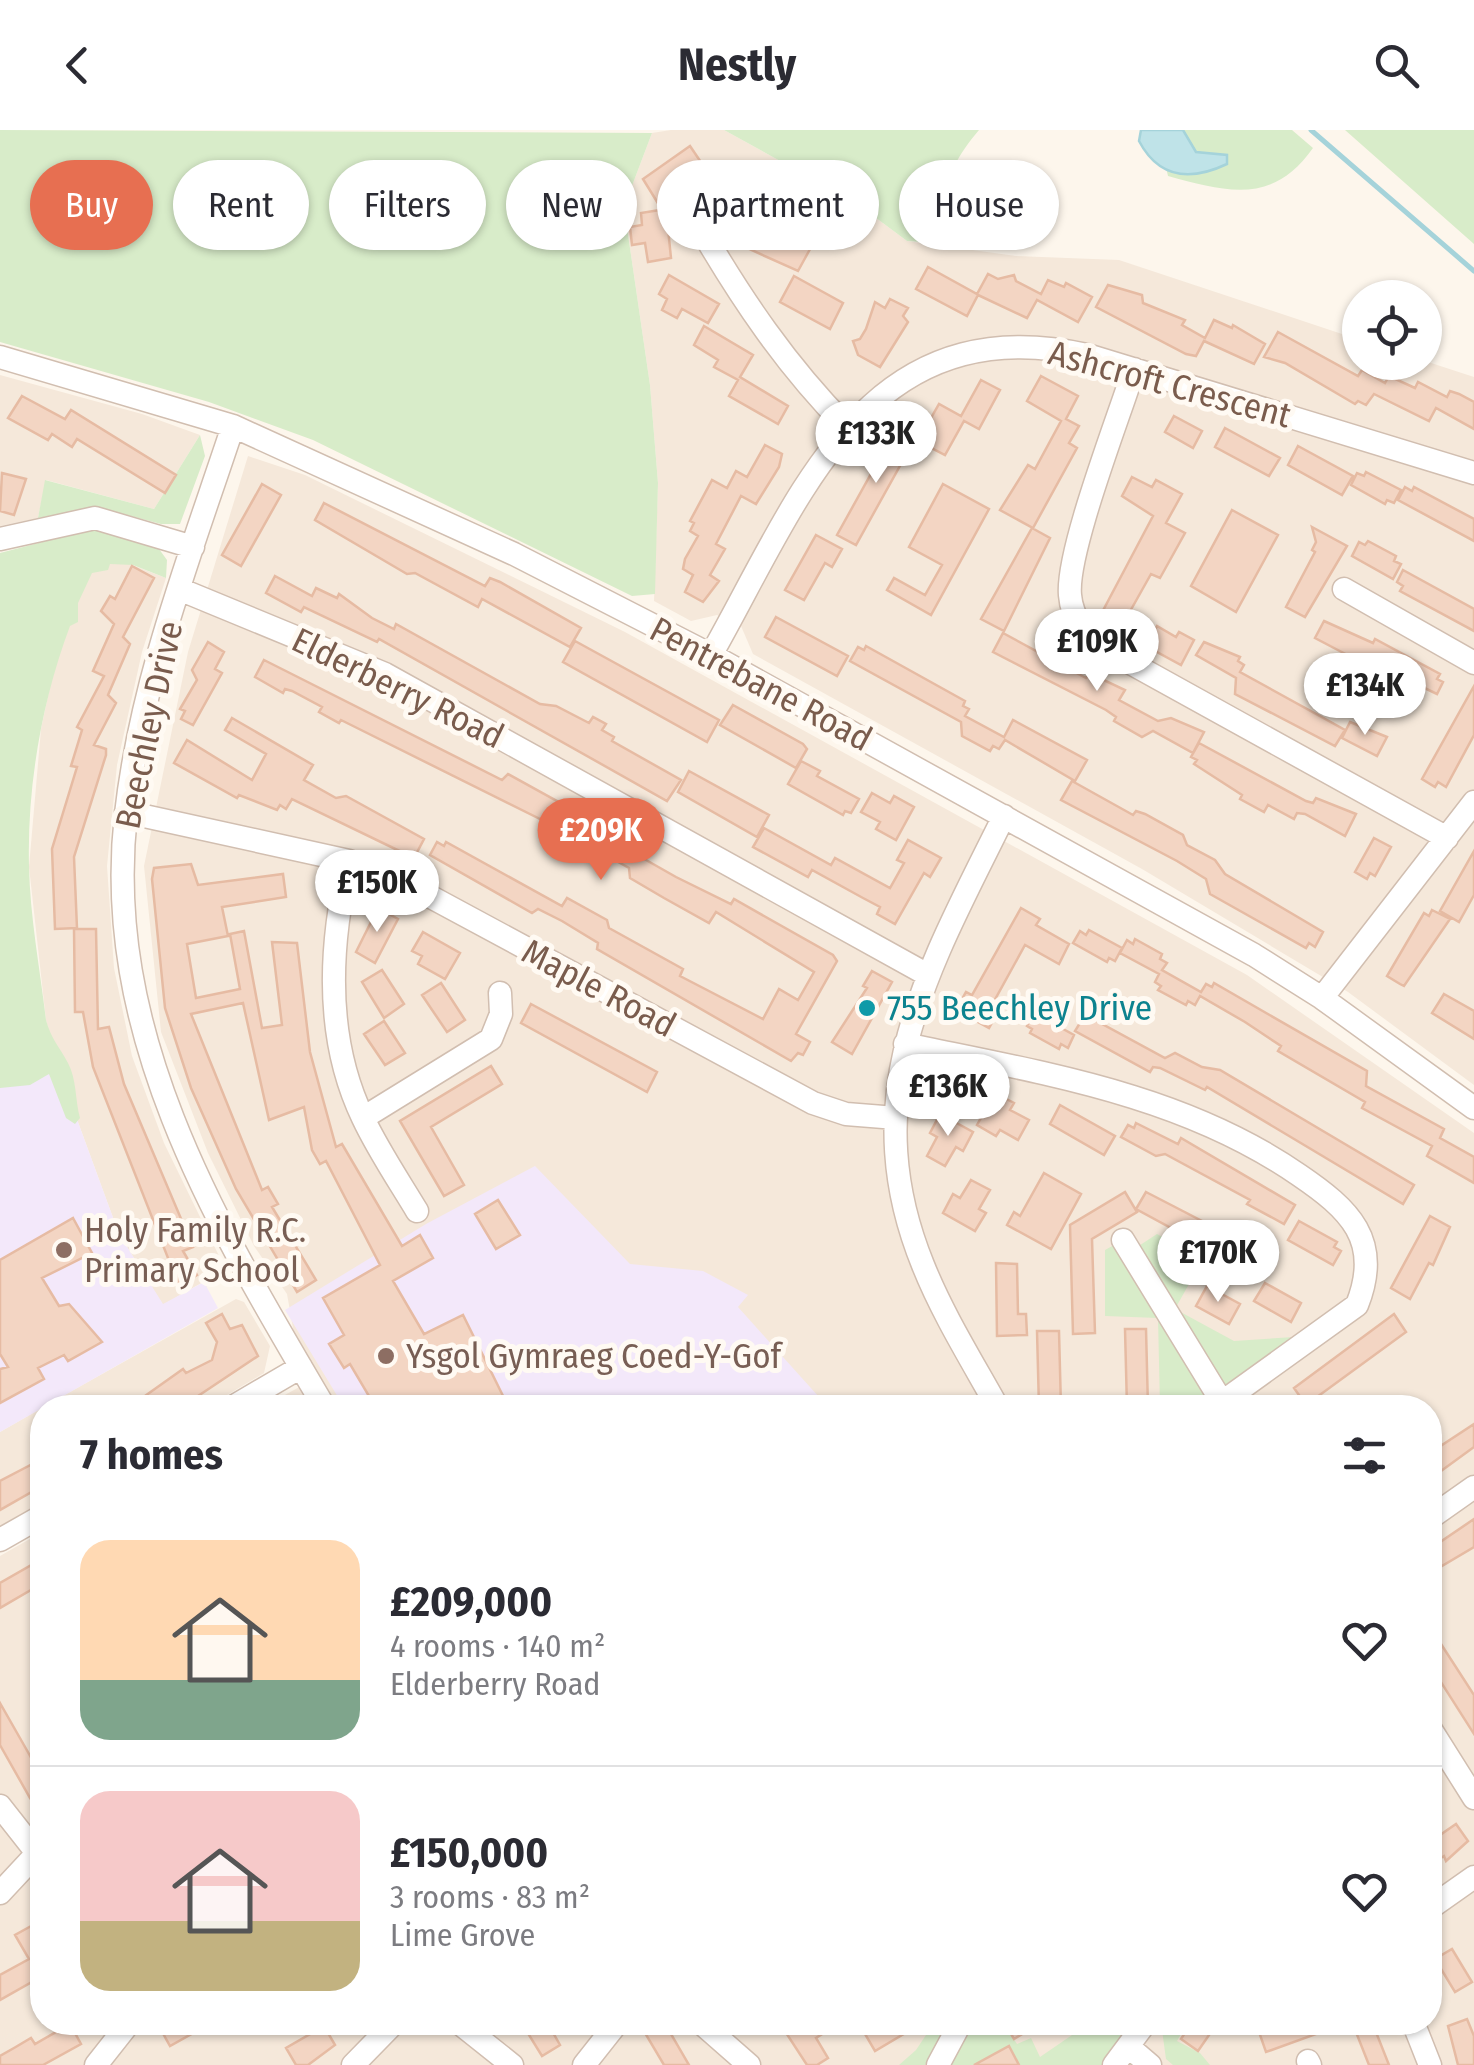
<!DOCTYPE html>
<meta charset="utf-8">
<style>
:root{--surface:#fff;--page:#f2f2f3;--text:#2b2b33;--muted:#7c7c81;--line:#e1e1e2;--accent:#e76f51}
body{margin:0;font-family:"Fira Sans Condensed",sans-serif;background:var(--page);color:var(--text);height:100vh;display:flex;flex-direction:column;font-size:38px;white-space:nowrap}
*{box-sizing:border-box;margin:0}
p{font-size:32px;color:var(--muted)}
.icon{flex:none;width:55px;height:55px;fill:none;stroke:currentColor;stroke-width:2;stroke-linecap:round;stroke-linejoin:round}
.map{position:relative;flex:1;overflow:hidden}
.drawer{position:absolute;left:30px;top:1265px;width:1412px;height:640px;display:flex;flex-direction:column;background:var(--surface);border-radius:40px;box-shadow:0 2px 8px #0004}
.drawer>*{flex:none}
.guide{position:absolute;left:30px;top:30px;width:1415px;height:90px;display:flex;gap:20px}
.fabs{position:absolute;left:1342px;top:150px;display:grid;gap:20px}
.fabs a{display:grid;place-items:center;width:100px;height:100px;border-radius:50%;background:var(--surface);box-shadow:0 2px 8px #0004;font-size:50px}
.price{position:absolute;translate:-50% -85px;padding:0 22px;border-radius:35px;background:#fff;color:#222;font-size:32px;line-height:65px;filter:drop-shadow(0 2px 5px #0008)}
.price::after{content:'';position:absolute;left:50%;top:60px;width:30px;height:22px;margin-left:-15px;background:inherit;clip-path:polygon(0 0,100% 0,50% 100%)}
.price.current{background:var(--accent);color:#fff}
ul{padding:0;list-style:none}
li{display:flex;align-items:center;gap:30px;height:250px;padding:0 50px}
li+li{border-top:2px solid var(--line)}
li span{display:grid;place-items:center;flex:none;width:280px;height:200px;border-radius:30px;color:#555}
li>.icon{margin-inline-start:auto}
span .icon{width:120px;height:120px;fill:#fffc;stroke-width:1}
li b{font-size:42px}
h2{display:flex;justify-content:space-between;align-items:center;height:120px;padding:0 50px;font-size:42px}
.tag{padding:0 35px;border-radius:45px;background:var(--surface);box-shadow:0 2px 8px #0004;font-size:35px;line-height:90px}
.tag.current{background:var(--accent);color:#fff}
header{display:flex;justify-content:space-between;align-items:center;height:130px;padding:0 50px;background:var(--surface);font-size:45px;font-weight:700}
.map>svg:first-child{display:block}
.residential{fill:#f5e8da}
.education{fill:#f3e8fa}
.green{fill:#d8ecc9}
.water{fill:#bfe3e8;stroke:#a5d3da;stroke-width:2.5}
.lines{fill:none;stroke-linecap:round;stroke-linejoin:round}
.stream{stroke:#a5d3da;stroke-width:5}
.building{fill:#f3d5c3;stroke:#e6bba3;stroke-width:2.5}
.minor-casing{stroke:#d1beb0;stroke-width:25}
.minor{stroke:#fff;stroke-width:22}
.culture-dot{fill:#0f9aa8;stroke:#fffaf3;stroke-width:4}
.education-dot{fill:#8d6e63;stroke:#fffaf3;stroke-width:4}
.labels{text-anchor:middle;stroke-width:10;stroke-linejoin:round;paint-order:stroke}
.street-label{font-size:35px;fill:#7a5c4d;stroke:#fffaf3}
.culture-label{font-size:35px;fill:#0d838f;stroke:#fffaf3;text-anchor:start}
.education-label{font-size:35px;fill:#785e54;stroke:#fffaf3;text-anchor:start}
</style>
<header><svg class="icon" aria-label="back" viewBox="0 0 24 24"><path d="M15 5l-7 7 7 7"/></svg>Nestly<svg class="icon" aria-label="search" viewBox="0 0 24 24"><circle cx="10" cy="10" r="6"/><path d="M15 15l6 6"/></svg></header>
<div class="map">
<svg width="1474" height="1935" viewBox="0 0 1474 1935">
<rect width="100%" height="100%" fill="#fdf6ec"/>
<path class="residential" d="M671,0H724L856,73L907,111L1016,126L1119,130L1360,210V232L1425,231L1474,247V955L1348,862L1142,739L753,524L741,496L717,485L691,491L654,471L658,353L650,255L624,77L652,3Z
M0,245L142,284L200,305L154,379L46,350L38,388L0,396Z
M248,326L305,345L625,502L1247,845L1474,1003V1935H0V1426L42,1402V1892H1430V1278L263,1277L303,1255L287,1164L254,1116L208,1023L161,902L144,736L188,522Z
M93,420L166,448L142,522L117,635L107,736L114,838L132,926L164,1013L221,1130L217,1150L206,1157L203,1152L163,1175L119,1104L56,932L46,890L29,737L41,599L55,533Z
M236,1169L244,1172L270,1216L264,1243L207,1277L42,1278V1372L0,1396V1302L61,1267Z"/>
<path class="education" d="M56,932L119,1104L163,1174L204,1152L218,1178L0,1302V946Z
M535,1036L630,1134L703,1141L748,1165L738,1177L828,1277H344L285,1180L426,1094Z"/>
<path class="green" d="M0,0L652,3L624,77L650,255L658,353L655,464L632,466L313,310L209,272L0,212Z
M724,0H979C949,36 940,59 952,104L938,113L907,111L856,73Z
M1167,0H1292L1313,18C1273,75 1227,62 1168,46L1160,11Z
M1345,0H1474V114Z
M200,305L205,326L180,394H161L97,377L38,388L45,350L154,379Z
M86,397L159,419L167,430L166,448L133,435L110,434L108,440L92,443L78,473V492L70,496C42,571 27,655 29,736C30,787 40,839 46,890C51,909 59,916 68,933C77,950 75,970 80,988L75,994L66,988L49,944L30,955L0,958V423L81,402Z
M1157,1104L1203,1129L1175,1179L1234,1211L1294,1207L1214,1277H1160L1158,1188L1105,1186V1120L1123,1110L1131,1121Z
M934,1893H948L925,1935H899L916,1920Z
M961,1893H1003L1017,1914L1031,1908L1040,1927L1075,1903L1070,1893H1146L1129,1917L1150,1935H1019L1011,1921L985,1935H938Z
M1166,1893L1181,1904L1177,1911L1200,1923L1210,1935H1173L1166,1929L1162,1900Z"/>
<path class="water" d="M1141,0H1183L1196,22L1227,25V34C1191,51 1159,49 1139,11Z"/>
<g class="lines">
<path class="stream" d="M1311,0L1474,141"/>
</g>
<path class="building" d="M690,16L717,56L730,35L765,50L761,57L768,61L755,85L699,50L659,75L643,49Z
M666,79L671,128L648,132L645,113L632,115L630,97L642,95L641,83Z
M760,92L792,110L797,101L815,110L798,141L747,118Z
M928,137L977,164L988,144L998,149L1014,145L1016,151L1041,164L1048,150L1064,157L1066,153L1092,167L1078,192L1037,170L1027,188L978,165L967,186L916,159Z
M669,145L719,174L708,193L682,179L677,188L662,180L667,169L659,164Z
M794,146L843,173L830,199L780,172Z
M1108,155L1142,165L1143,173L1185,190L1182,195L1205,208L1214,190L1232,198L1233,195L1265,214L1254,234L1204,211L1196,226L1186,224L1096,177Z
M890,169L908,178L903,186L908,192L880,237L858,225L853,211L860,209L866,199L875,172L885,178Z
M704,196L753,225L740,247L788,276L778,294L729,266L738,250L714,237L718,230L694,215Z
M1278,202L1358,246L1362,240L1385,253L1389,246L1415,258L1418,252L1447,267L1450,261L1459,264L1474,272V299L1436,278L1429,291L1374,264L1366,275L1358,271L1355,274L1285,233L1264,227Z
M1041,246L1078,266L1066,289L1079,296L1069,313L1077,318L1033,398L1000,380L1028,335L1035,339L1061,291L1027,271Z
M981,250L1000,260L979,299L964,291L945,325L918,311L939,274L961,286Z
M22,266L65,289L71,280L176,345L165,363L77,309L72,317L52,304L48,310L8,288Z
M1174,286L1202,301L1193,318L1165,302Z
M897,297L916,307L856,415L837,405Z
M1225,298L1280,328L1269,346L1215,317Z
M765,315L782,324L779,337L756,374L741,366L716,414L725,419L710,445L719,451L703,472L685,462L693,445L683,439L685,429L698,406L690,401L694,393L690,391L712,350L727,358L736,341L747,347Z
M1298,316L1353,346L1342,365L1288,335Z
M1366,342L1401,360L1394,373L1387,370L1385,374L1351,355L1357,343L1364,346Z
M2,343L26,349L14,385L0,381Z
M1132,347L1152,357L1156,350L1182,364L1166,393L1185,403L1160,448L1151,444L1128,485L1155,500L1157,496L1176,507L1179,502L1194,510L1181,535L1098,490L1153,386L1122,366Z
M262,354L281,365L241,436L222,425Z
M943,354L989,379L931,485L887,460L894,448L925,465L942,435L909,417Z
M1405,357L1412,361L1414,357L1474,389V411L1398,370Z
M324,373L485,456L490,448L500,452L581,498L570,517L482,469L478,477L415,443L407,444L315,390Z
M1232,380L1278,405L1236,482L1191,456Z
M1312,397L1347,416L1305,487L1286,477L1315,422L1312,420L1316,412Z
M1032,398L1050,408L1004,501L981,489Z
M816,405L842,419L832,437L825,433L804,470L785,460Z
M1368,411L1396,426L1394,431L1401,434L1393,449L1352,426L1359,412L1365,415Z
M132,436L154,448L123,507L130,514L108,565L116,573L94,615L106,619V625L74,727L77,798L55,799L52,719L77,637L71,636L82,600L77,597L104,546L93,541L114,494L101,481L110,466L115,469Z
M1403,440L1474,479V501L1400,461L1403,456L1397,452Z
M275,446L312,466L316,458L337,468L339,464L372,488L394,499L396,494L540,574L556,576L589,593L593,587L606,594L602,600L614,607L612,611L681,650L667,671L379,509L377,512L304,477L301,482L266,463Z
M776,487L848,526L837,546L765,507Z
M1324,491L1373,513L1375,509L1440,544L1437,549L1443,552L1437,564L1379,536L1376,540L1315,508Z
M1003,503L1086,548L1091,544L1125,560L1119,570L1158,591L1171,588L1204,602L1193,623L1153,601L1142,607L1114,591L1116,587L1106,580L993,522Z
M575,511L719,590L707,612L563,532Z
M208,512L224,522L215,539L222,543L193,595L181,589L185,581L180,579L197,550L192,540Z
M1204,512L1240,527L1238,531L1244,535L1240,542L1345,600L1335,616L1235,564L1236,548L1196,525Z
M866,516L965,571L963,576L969,579L965,586L1004,607L1013,590L1087,630L1075,651L1005,610L999,619L993,616L990,621L962,606L961,592L850,531L858,517L864,520Z
M264,530L502,650L508,644L642,718L639,726L676,747L731,774L734,769L833,825L837,831L796,904L810,912L803,925L798,923L791,931L597,819L598,813L562,791L538,779L532,783L430,725L437,712L444,716L446,712L562,776L567,768L607,790L609,798L683,839L680,846L763,889L779,859L798,870L814,842L716,782L709,793L664,768L630,748L629,738L548,693L341,590L339,593L319,582L322,577L292,561L285,559L283,563L255,547Z
M1474,556V605L1446,657L1438,652L1435,657L1422,649Z
M733,575L803,614L807,619L796,638L720,595Z
M232,588L313,635L304,650L336,668L346,666L424,709L414,728L292,669L286,679L280,675L277,680L239,665L237,668L174,633L187,610L252,650L266,624L225,600Z
M1350,592L1387,607L1377,626L1342,608Z
M1199,613L1306,671L1313,673L1316,668L1356,684L1345,706L1305,684L1297,683L1294,689L1268,675L1264,682L1240,669L1242,665L1194,634L1197,630L1191,627Z
M801,631L820,641L817,646L859,669L851,683L845,681L843,685L788,654Z
M689,641L769,685L757,707L678,662Z
M1072,651L1133,685L1136,681L1145,684L1183,705L1187,715L1215,730L1225,744L1323,802L1315,817L1309,813L1306,818L1210,764L1206,749L1177,731L1061,670Z
M872,663L890,673L894,666L914,677L896,710L876,699L880,692L861,682Z
M764,698L831,735L835,728L890,758L904,733L897,730L908,710L941,728L930,747L924,743L895,794L877,784L880,777L863,768L812,740L808,747L753,717Z
M1374,708L1391,717L1375,746L1370,743L1367,749L1355,742Z
M1474,721V765L1459,792L1440,781Z
M191,734L198,755L283,744L286,767L222,777L228,806L187,814L196,868L240,859L230,804L244,801L262,898L282,895L272,812L297,813L310,922L336,1017L342,1014L402,1116L420,1105L433,1128L393,1151L424,1204L463,1185L509,1278H376L350,1234L344,1238L329,1214L344,1205L323,1168L380,1135L326,1031L320,1034L312,1020L304,977L269,990L243,873L191,884L262,1060L268,1057L278,1074L272,1077L316,1150L297,1162L236,1059L191,958L165,878L152,749L154,738Z
M378,778L398,789L375,833L356,822Z
M1021,778L1040,789L1036,795L1069,814L1059,834L1025,815L992,875L999,880L989,898L956,880L966,862L972,865Z
M1432,780L1450,789L1404,856L1400,854L1387,846L1424,783L1429,786Z
M74,799H96L98,899L109,897L124,954L193,1117L183,1121L197,1145L179,1156L93,937L83,882H75Z
M1089,800L1122,818L1115,831L1109,828L1107,832L1073,813L1080,801L1086,805Z
M423,802L460,823L445,849L418,834L422,826L412,821Z
M1135,809L1162,824L1160,829L1167,833L1162,840L1201,862L1206,854L1212,857L1214,853L1367,941L1366,956L1444,999L1440,1008L1474,1027V1053L1427,1026L1432,1016L1362,978L1365,972L1278,921L1281,916L1245,892L1200,866L1195,875L1188,871L1186,875L1158,860L1161,856L1155,852L1159,844L1120,823L1127,810L1133,814Z
M382,840L404,874L384,888L362,852Z
M872,841L892,852L852,924L832,912L867,858L863,856Z
M441,853L465,890L447,902L422,865Z
M1444,864L1474,881V909L1432,883Z
M531,874L657,942L647,962L521,893Z
M1034,883L1074,905L1068,918L1061,914L1059,919L1030,903L1032,899L1027,896Z
M1083,888L1089,892L1091,888L1165,928L1175,923L1202,937L1220,940L1414,1055L1403,1074L1207,957L1205,960L1160,938L1153,937L1150,942L1075,901Z
M384,891L405,923L385,935L364,904Z
M491,936L502,954L431,997L464,1055L444,1066L400,991Z
M995,963L1014,973L1010,980L1029,990L1018,1010L1000,1000L996,1006L977,995Z
M1060,975L1115,1006L1104,1025L1050,994Z
M940,984L973,1002L963,1021L956,1017L945,1036L927,1026L937,1007L930,1003Z
M1136,993L1178,1014L1181,1008L1295,1075L1284,1094L1247,1074L1250,1070L1165,1024L1156,1026L1121,1007L1128,995L1134,998Z
M1044,1043L1081,1064L1051,1119L1007,1095L1014,1082L1020,1086Z
M971,1050L990,1060L979,1079L986,1083L975,1101L943,1083L953,1064L960,1068Z
M1125,1062L1137,1082L1092,1109L1095,1203L1073,1204L1070,1095Z
M1146,1062L1231,1106L1221,1125L1136,1079Z
M498,1070L520,1105L496,1119L475,1084Z
M1430,1086L1450,1097L1433,1135L1429,1133L1410,1169L1391,1158Z
M73,1088L92,1123L42,1148L59,1176L69,1174L102,1212L68,1231L64,1225L38,1238L44,1249L0,1273V1239L8,1237L0,1224V1130Z
M1299,1091L1337,1112L1334,1117L1341,1121L1333,1135L1288,1110Z
M996,1133L1017,1134L1018,1184H1026L1027,1205L997,1206Z
M1265,1153L1301,1173L1291,1192L1254,1171Z
M1207,1156L1240,1174L1229,1194L1196,1176Z
M222,1184L230,1199L242,1195L258,1226L180,1278H128L183,1239L186,1243L212,1230L217,1212L206,1193Z
M1394,1184L1406,1202L1306,1275L1294,1258Z
M1125,1199H1146L1148,1278H1127Z
M1037,1201H1059L1061,1278H1039Z
M1474,1294V1317L1430,1349V1323Z
M42,1329V1356L0,1380V1351Z
M1474,1389V1417L1430,1443V1419Z
M42,1429V1479L31,1460L0,1478V1453Z
M1430,1497L1474,1565V1604L1430,1535Z
M0,1573L37,1638L42,1636V1661L30,1668L0,1615Z
M1456,1694L1468,1711L1446,1731L1444,1726L1430,1735V1712Z
M42,1790V1854L39,1848L0,1870V1845L29,1829L15,1805Z
M1452,1819L1472,1852L1455,1862L1435,1829Z
M1467,1889L1474,1906V1935H1458L1448,1896Z
M169,1892H213L170,1916L160,1898Z
M521,1892H547L560,1915L542,1926Z
M664,1892L689,1935H664L645,1903Z
M779,1892H841L816,1908L828,1928L817,1935H807Z
M858,1892H924L875,1921Z
M1004,1892H1042L1014,1909Z
M1192,1892H1218L1198,1921L1181,1909Z
M1274,1892H1313L1316,1904L1266,1922L1259,1902L1275,1896Z
M1352,1892H1372L1389,1935H1369Z
M70,1894L81,1914L43,1935H0V1926L14,1918L31,1908L35,1914Z
M324,1896L335,1915L308,1935H296L286,1918Z
M1009,1916L1019,1935H974Z"/>
<g class="lines">
<defs>
<path id="minor" d="M699,96C742,170 786,235 846,296
M0,227L233,296L514,424L711,525L1254,825L1322,868L1474,978
M1134,239C1119,287 1066,422 1070,465C1072,490 1088,508 1109,521L1447,708
M233,296C191,423 141,550 126,684C101,905 217,1095 325,1278
M0,409L95,388L193,417
M179,459L385,544L926,844
M1344,459L1474,533
M711,525C800,368 865,176 1087,225L1474,343
M126,682L349,731L418,760L813,973L846,984L896,988
M349,731C329,816 324,907 363,988C378,1020 399,1051 417,1081
M1322,868L1474,672
M905,914C1042,943 1182,964 1299,1045C1349,1079 1383,1110 1357,1175L1214,1278
M363,988L491,909L501,884L500,863
M1123,1110L1222,1272
M231,1278L301,1237
M998,1278C972,1231 943,1185 923,1135C853,963 930,836 1004,686
M1430,1388L1474,1357
M0,1410L42,1386
M1430,1598L1474,1668
M0,1676L37,1723
M0,1763L42,1718
M1430,1778L1474,1747
M458,1892L512,1935
M700,1892L749,1935
M1413,1892L1430,1935
M1129,1917L1150,1935
M1308,1931L1310,1935
M96,1935L130,1892
M353,1935L395,1892
M584,1935L618,1892
M938,1935L961,1892
M1114,1935L1146,1892"/>
</defs>
<use href="#minor" class="minor-casing"/>
<use href="#minor" class="minor"/>
</g>
<circle class="culture-dot" cx="867" cy="878" r="10"/>
<g class="education-dot">
<circle cx="64" cy="1120" r="10"/>
<circle cx="386" cy="1226" r="10"/>
</g>
<g class="labels">
<g class="street-label">
<text transform="translate(1170 254) rotate(15)" y="12">Ashcroft Crescent</text>
<text transform="translate(761 554) rotate(28)" y="12">Pentrebane Road</text>
<text transform="translate(398 558) rotate(26)" y="12">Elderberry Road</text>
<text transform="translate(149 595) rotate(-78)" y="12">Beechley Drive</text>
<text transform="translate(599 858) rotate(28)" y="12">Maple Road</text>
</g>
<g class="culture-label">
<text x="887" y="890">755 Beechley Drive</text>
</g>
<g class="education-label">
<text x="84" y="1112">Holy Family R.C.<tspan x="84" dy="40">Primary School</tspan></text>
<text x="406" y="1238">Ysgol Gymraeg Coed-Y-Gof</text>
</g>
</g>
</svg>
<div class="fabs">
<a><svg class="icon" aria-label="locate" viewBox="0 0 24 24"><circle cx="12" cy="12" r="6"/><path d="M12 2v4M12 18v4M2 12h4M18 12h4"/></svg></a>
</div>
<b class="price" style="left:876px;top:356px">£133K</b>
<b class="price" style="left:1097px;top:564px">£109K</b>
<b class="price" style="left:1365px;top:608px">£134K</b>
<b class="price current" style="left:601px;top:753px">£209K</b>
<b class="price" style="left:377px;top:805px">£150K</b>
<b class="price" style="left:948px;top:1009px">£136K</b>
<b class="price" style="left:1218px;top:1175px">£170K</b>
<div class="guide">
<a class="tag current">Buy</a>
<a class="tag">Rent</a>
<a class="tag">Filters</a>
<a class="tag">New</a>
<a class="tag">Apartment</a>
<a class="tag">House</a>
</div>
<section class="drawer">
<h2>7 homes<svg class="icon" aria-label="filters" viewBox="0 0 24 24"><path d="M4 7h16M4 17h16"/><circle cx="9" cy="7" r="2"/><circle cx="15" cy="17" r="2"/></svg></h2>
<ul>
<li><span style="background:linear-gradient(#ffd9b3 70%,#7fa58c 0)"><svg class="icon" aria-label="home" viewBox="0 0 24 24"><path d="M3 11l9-7 9 7M6 9v11h12V9"/></svg></span><div><b>£209,000</b><p>4 rooms · 140 m²</p><p>Elderberry Road</p></div><svg class="icon" aria-label="heart" viewBox="0 0 24 24"><path d="M12 20l-8-8c-3-5 5-10 8-4 3-6 11-1 8 4z"/></svg></li>
<li><span style="background:linear-gradient(#f6c9c9 65%,#c2b280 0)"><svg class="icon" aria-label="home" viewBox="0 0 24 24"><path d="M3 11l9-7 9 7M6 9v11h12V9"/></svg></span><div><b>£150,000</b><p>3 rooms · 83 m²</p><p>Lime Grove</p></div><svg class="icon" aria-label="heart" viewBox="0 0 24 24"><path d="M12 20l-8-8c-3-5 5-10 8-4 3-6 11-1 8 4z"/></svg></li>
</ul>
</section>
</div>
